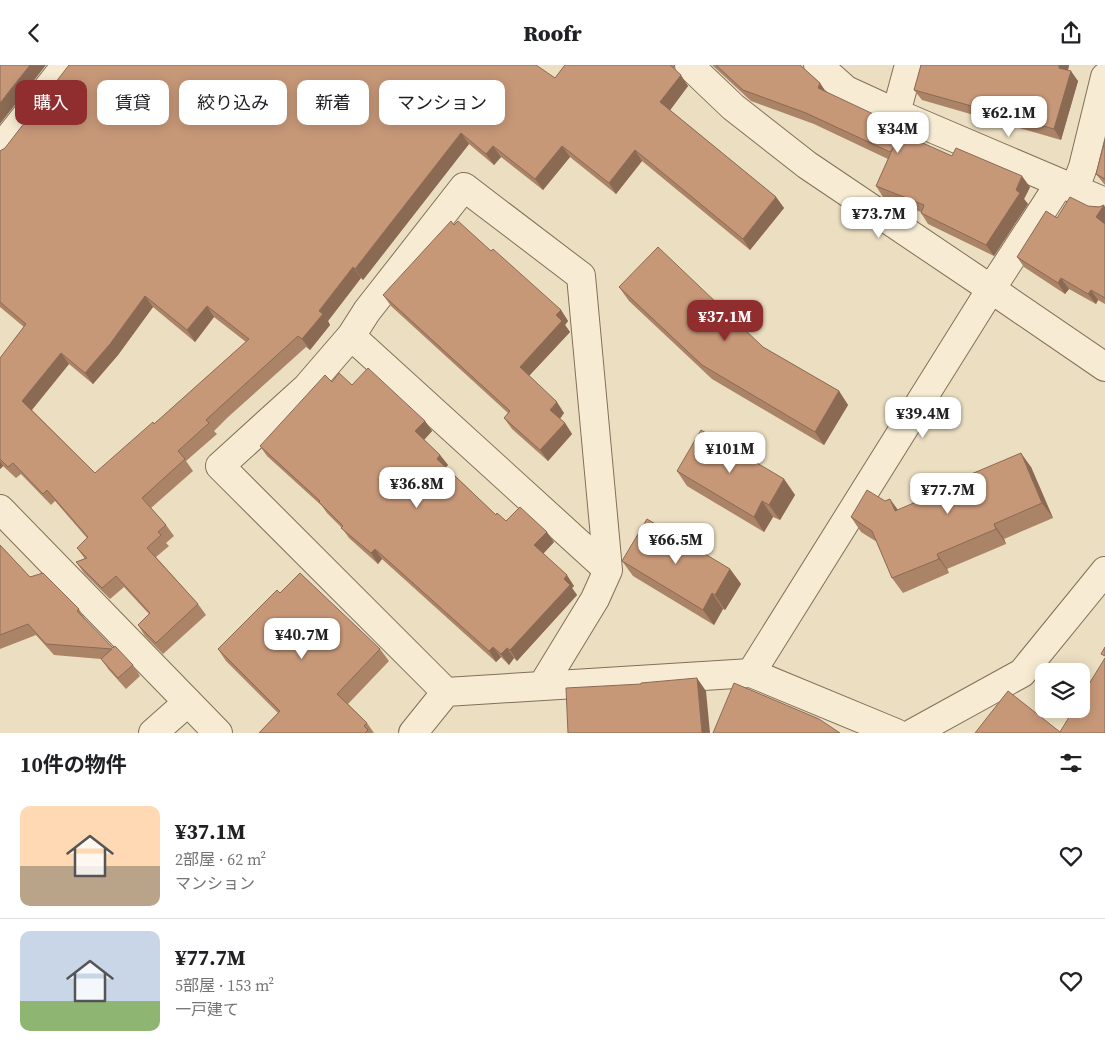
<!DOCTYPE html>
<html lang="ja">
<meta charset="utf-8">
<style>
:root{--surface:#fff;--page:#f2f2f2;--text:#202124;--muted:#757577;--line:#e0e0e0;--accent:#8f2d2f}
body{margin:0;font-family:"Source Serif 4","Noto Sans JP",serif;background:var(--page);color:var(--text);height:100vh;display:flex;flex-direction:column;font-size:19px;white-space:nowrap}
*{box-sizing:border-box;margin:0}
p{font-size:16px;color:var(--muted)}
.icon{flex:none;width:28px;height:28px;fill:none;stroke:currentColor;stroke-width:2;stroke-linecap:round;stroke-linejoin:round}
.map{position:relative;height:668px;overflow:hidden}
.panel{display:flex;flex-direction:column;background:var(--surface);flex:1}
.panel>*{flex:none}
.banner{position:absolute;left:15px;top:15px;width:500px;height:45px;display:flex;gap:10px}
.fabs{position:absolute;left:1035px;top:598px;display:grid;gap:10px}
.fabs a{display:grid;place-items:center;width:55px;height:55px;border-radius:10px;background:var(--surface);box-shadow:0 2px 12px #0003;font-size:25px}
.price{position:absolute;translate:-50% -42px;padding:0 11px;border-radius:10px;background:#fff;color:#222;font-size:16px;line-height:32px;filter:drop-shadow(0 1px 2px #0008)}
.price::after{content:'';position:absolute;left:50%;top:30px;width:15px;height:11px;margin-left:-8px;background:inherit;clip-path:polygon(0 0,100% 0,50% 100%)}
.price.selected{background:var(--accent);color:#fff}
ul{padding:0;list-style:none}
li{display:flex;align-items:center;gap:15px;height:125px;padding:0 20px}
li+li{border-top:1px solid var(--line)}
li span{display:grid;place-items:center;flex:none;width:140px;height:100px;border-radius:10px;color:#555}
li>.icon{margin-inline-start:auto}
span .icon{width:60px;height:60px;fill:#fffc;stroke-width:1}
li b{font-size:21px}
h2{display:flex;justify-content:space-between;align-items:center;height:60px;padding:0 20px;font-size:21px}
.tag{padding:0 18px;border-radius:10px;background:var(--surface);box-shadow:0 2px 12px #0003;font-size:18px;line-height:45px}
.tag.selected{background:var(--accent);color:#fff}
header{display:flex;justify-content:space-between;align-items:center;height:65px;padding:0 20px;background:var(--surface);font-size:22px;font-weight:800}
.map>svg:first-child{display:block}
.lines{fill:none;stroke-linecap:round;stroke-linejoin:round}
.street-casing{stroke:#836f59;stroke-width:30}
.street{stroke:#f7ecd3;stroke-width:28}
.wall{fill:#ab8367;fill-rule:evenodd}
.shaded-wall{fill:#8b6a54}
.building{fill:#c79878;stroke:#8b6a54;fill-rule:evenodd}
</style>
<header><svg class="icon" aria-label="back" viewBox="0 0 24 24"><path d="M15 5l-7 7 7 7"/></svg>Roofr<svg class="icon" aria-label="share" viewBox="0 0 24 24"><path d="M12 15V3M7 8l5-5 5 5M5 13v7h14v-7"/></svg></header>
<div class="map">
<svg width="1105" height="668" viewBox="0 0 1105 668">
<rect width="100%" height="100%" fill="#ebdec1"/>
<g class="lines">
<defs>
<path id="street" d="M689,0L733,42L807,100L991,224L1105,302
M818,0L846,25L896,48L1105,137
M896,48L909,0
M0,84L66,0
M1075,123L1083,102L1105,12
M351,271L608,505
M0,444L218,668
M751,608L991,224L1060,118
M446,627L220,401L307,322L351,271L367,246L464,122L581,211L608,505L595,534L542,621
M153,668L188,637
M413,668L446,627L751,608L896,668
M913,668L1022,608L1105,506"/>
</defs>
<use href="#street" class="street-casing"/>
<use href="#street" class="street"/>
</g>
<path class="wall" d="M565,0H674V4L688,21L670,45L776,132L784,143L750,185L642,96L616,129L570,92L543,125L501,92L494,100L469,79L363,215L361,213L328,256L330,260L310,285L306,282L227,353L214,366L217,369L186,396L193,406L151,443L166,460L174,471L166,478L169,481L156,492L198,539L206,550L163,589L145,571L138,560L149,549L124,522L110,534L84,508L76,497L85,494L77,483L87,473L55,436L51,440L21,409L16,413L3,401L0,404V293L24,262L0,242V86L555,13ZM153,242L195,277L214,252L246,277L154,359L95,408L32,345L69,299L93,319L118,290Z
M712,0H800L820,18L826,27L910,73L952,91L1030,122L1024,134L1028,139L994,191L928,159L921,148V147L883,132L876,121L888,94L814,59L751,36Z
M921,0H1069L1068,5L1078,16L1061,75L922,35L914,25Z
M1105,75V120L1096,109Z
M1088,141L1105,142V239L1098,235L1096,239L1069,224L1065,229L1024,202L1017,192Z
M454,160L561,245L568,256L565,260L570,267L529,311L564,348L560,354L565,358L572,369L548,396L512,364L504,353L508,348L391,241L383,230Z
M619,222L763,282L839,326L848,340L824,380L712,314L629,236Z
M332,317L352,320L425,356L432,366L424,375L440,390L448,400L446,402L496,450L506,456L554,477L543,489L574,521L572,523L577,530L517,596L514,593L509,600L501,592L496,597L382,494L378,499L349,473L342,463L327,448L322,441L267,391L260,381Z
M1031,402L1053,453L1004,474L1006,479L947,504L949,508L903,528L892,513L877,477L861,467L851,452L898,445Z
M677,406L784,414L795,430L780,455L773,452L764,467L687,421Z
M0,480L30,512L79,544L86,556L113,583L133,600L140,611L126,624L109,605L101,594L54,590L36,570L0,584Z
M622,496L730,504L741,519L725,545L723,544L714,560L633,511Z
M280,528L380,584L389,596L348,639L367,658L374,668H259L278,648L226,596L218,584Z"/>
<path class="shaded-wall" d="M30,0H46L0,59V38Z
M1059,0H1069L1066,14L1059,3Z
M1071,6L1078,16L1061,75L1054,64Z
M681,10L688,21L668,48L660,37Z
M820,18L827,29L818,23Z
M903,63L911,74L900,68Z
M461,68L469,79L363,215L355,204Z
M493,81L501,92L494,100L486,89Z
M562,81L570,92L543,125L535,114Z
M635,85L642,96L616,129L609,118Z
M1022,111L1030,122L1024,134L1028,139L994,191L986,180L1016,125Z
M776,132L784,143L750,185L743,174Z
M1104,140L1105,142V161L1096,152Z
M353,202L361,213L328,256L330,260L310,285L302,274L319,246Z
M1061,213L1069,224L1065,229L1058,218Z
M1091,225L1098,235L1096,239L1088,229Z
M145,231L153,242L118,290L93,319L85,308Z
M207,241L214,252L195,277L187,265Z
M561,245L568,256L565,260L570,267L527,313L520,302L556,250Z
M61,288L69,299L30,347L22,336Z
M839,326L848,340L824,380L815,367Z
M557,337L564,348L558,356L550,345Z
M425,356L432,366L422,377L415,366Z
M565,358L572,369L548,396L540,385Z
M1021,388L1031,402L1053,453L1042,438Z
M440,390L448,400L444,404L437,394Z
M0,396L3,401L0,404Z
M784,414L795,430L780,455L769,440Z
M890,434L901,449L895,446Z
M762,436L773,452L764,467L754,452Z
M994,459L1004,474L1006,479L996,464Z
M547,467L554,477L541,491L534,480Z
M375,484L382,494L378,499L371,488Z
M937,489L947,504L949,508L939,494Z
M730,504L741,519L725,545L715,530Z
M567,510L574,521L572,523L577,530L517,596L510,585Z
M712,528L723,544L714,560L703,545Z
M493,582L501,592L496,597L489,586Z
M507,583L514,593L509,600L501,589Z
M697,613L706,626L710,668H702Z"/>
<path class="building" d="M0,0H30L0,38Z
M69,0H536L555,13L565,0H670L681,10L660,37L776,132L743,174L635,85L609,118L562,81L535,114L493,81L486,89L461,68L355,204L353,202L319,246L323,249L302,274L298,271L220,342L206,355L209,358L178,386L185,394L142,433L166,460L158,467L161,470L147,483L198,539L156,578L138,560L150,548L116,511L102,523L76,497L87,493L77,483L88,472L47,425L43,429L13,398L8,402L0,394V293L26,259L0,237V86L5,83ZM145,231L187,265L207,241L249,274L154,359L153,357L95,408L22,336L61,288L85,308L110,279Z
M716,0H800L820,18L818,23L903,63L900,68L952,91L956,83L1022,111L1016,125L1020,128L986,180L921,148L924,140L876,121L893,83L890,87L806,48L743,25Z
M921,0H1059V3L1071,6L1054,64L914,25Z
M1105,75V114L1096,109Z
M1070,132L1088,141L1099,142L1104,140L1096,152L1105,159V233L1091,225L1088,229L1061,213L1058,218L1017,192L1046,146L1057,153Z
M451,156L454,160L458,156L491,186L493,184L561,245L556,250L562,256L520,302L557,337L550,345L565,358L540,385L504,353L510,346L383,230Z
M658,182L763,282L839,326L815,367L702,300L619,222Z
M368,303L425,356L415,366L440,390L437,394L496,450L497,448L506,456L520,442L547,467L534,480L567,510L564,514L570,520L510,585L507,583L501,589L493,582L489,586L375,484L371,488L341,463L343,461L319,437L320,436L260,381L325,310L332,317L339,308L352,320Z
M701,365L784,414L769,440L762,436L754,452L677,406Z
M1021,388L1042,438L994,459L996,464L937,489L939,494L892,513L872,466L851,452L867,425L885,436L890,434L895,446L944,425L943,421Z
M647,454L730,504L715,530L712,528L703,545L622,496Z
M0,480L30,512L43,508L79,544L77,546L113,583L115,581L133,600L118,613L101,594L112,584L46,579L28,559L0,570Z
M300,508L380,584L337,629L367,658L364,661L368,665L365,668H259L280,646L218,584L277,525L280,528Z
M1105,582V591L1101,589Z
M1105,593V668H975L1008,626L1060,667L1074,644H1081V632Z
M697,613L702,668H568L566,623L641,619V618Z
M734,618L819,654L840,668H713Z"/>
</svg>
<div class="fabs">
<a><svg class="icon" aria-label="layers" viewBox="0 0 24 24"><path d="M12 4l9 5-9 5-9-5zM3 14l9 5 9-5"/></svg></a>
</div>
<b class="price" style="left:1009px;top:73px">¥62.1M</b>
<b class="price" style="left:898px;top:89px">¥34M</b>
<b class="price" style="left:879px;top:174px">¥73.7M</b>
<b class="price selected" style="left:725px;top:277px">¥37.1M</b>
<b class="price" style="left:923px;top:374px">¥39.4M</b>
<b class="price" style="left:730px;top:409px">¥101M</b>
<b class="price" style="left:417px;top:444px">¥36.8M</b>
<b class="price" style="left:948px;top:450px">¥77.7M</b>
<b class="price" style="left:676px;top:500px">¥66.5M</b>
<b class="price" style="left:302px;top:595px">¥40.7M</b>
<div class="banner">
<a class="tag selected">購入</a>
<a class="tag">賃貸</a>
<a class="tag">絞り込み</a>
<a class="tag">新着</a>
<a class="tag">マンション</a>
</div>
</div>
<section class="panel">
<h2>10件の物件<svg class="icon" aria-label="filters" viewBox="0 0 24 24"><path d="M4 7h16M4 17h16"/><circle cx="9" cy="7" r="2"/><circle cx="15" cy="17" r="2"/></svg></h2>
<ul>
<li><span style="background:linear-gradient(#ffd9b3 60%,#b9a48a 0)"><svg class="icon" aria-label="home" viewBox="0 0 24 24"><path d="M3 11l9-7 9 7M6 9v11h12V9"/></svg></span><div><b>¥37.1M</b><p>2部屋 · 62 m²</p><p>マンション</p></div><svg class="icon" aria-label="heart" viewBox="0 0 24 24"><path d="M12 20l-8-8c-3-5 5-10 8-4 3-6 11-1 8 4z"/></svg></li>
<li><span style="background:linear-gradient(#c9d6e8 70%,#8fb573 0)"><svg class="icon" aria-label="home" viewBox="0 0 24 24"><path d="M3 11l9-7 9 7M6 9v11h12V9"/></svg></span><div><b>¥77.7M</b><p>5部屋 · 153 m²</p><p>一戸建て</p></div><svg class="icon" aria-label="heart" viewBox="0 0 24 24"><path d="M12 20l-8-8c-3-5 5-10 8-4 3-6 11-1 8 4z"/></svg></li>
</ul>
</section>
